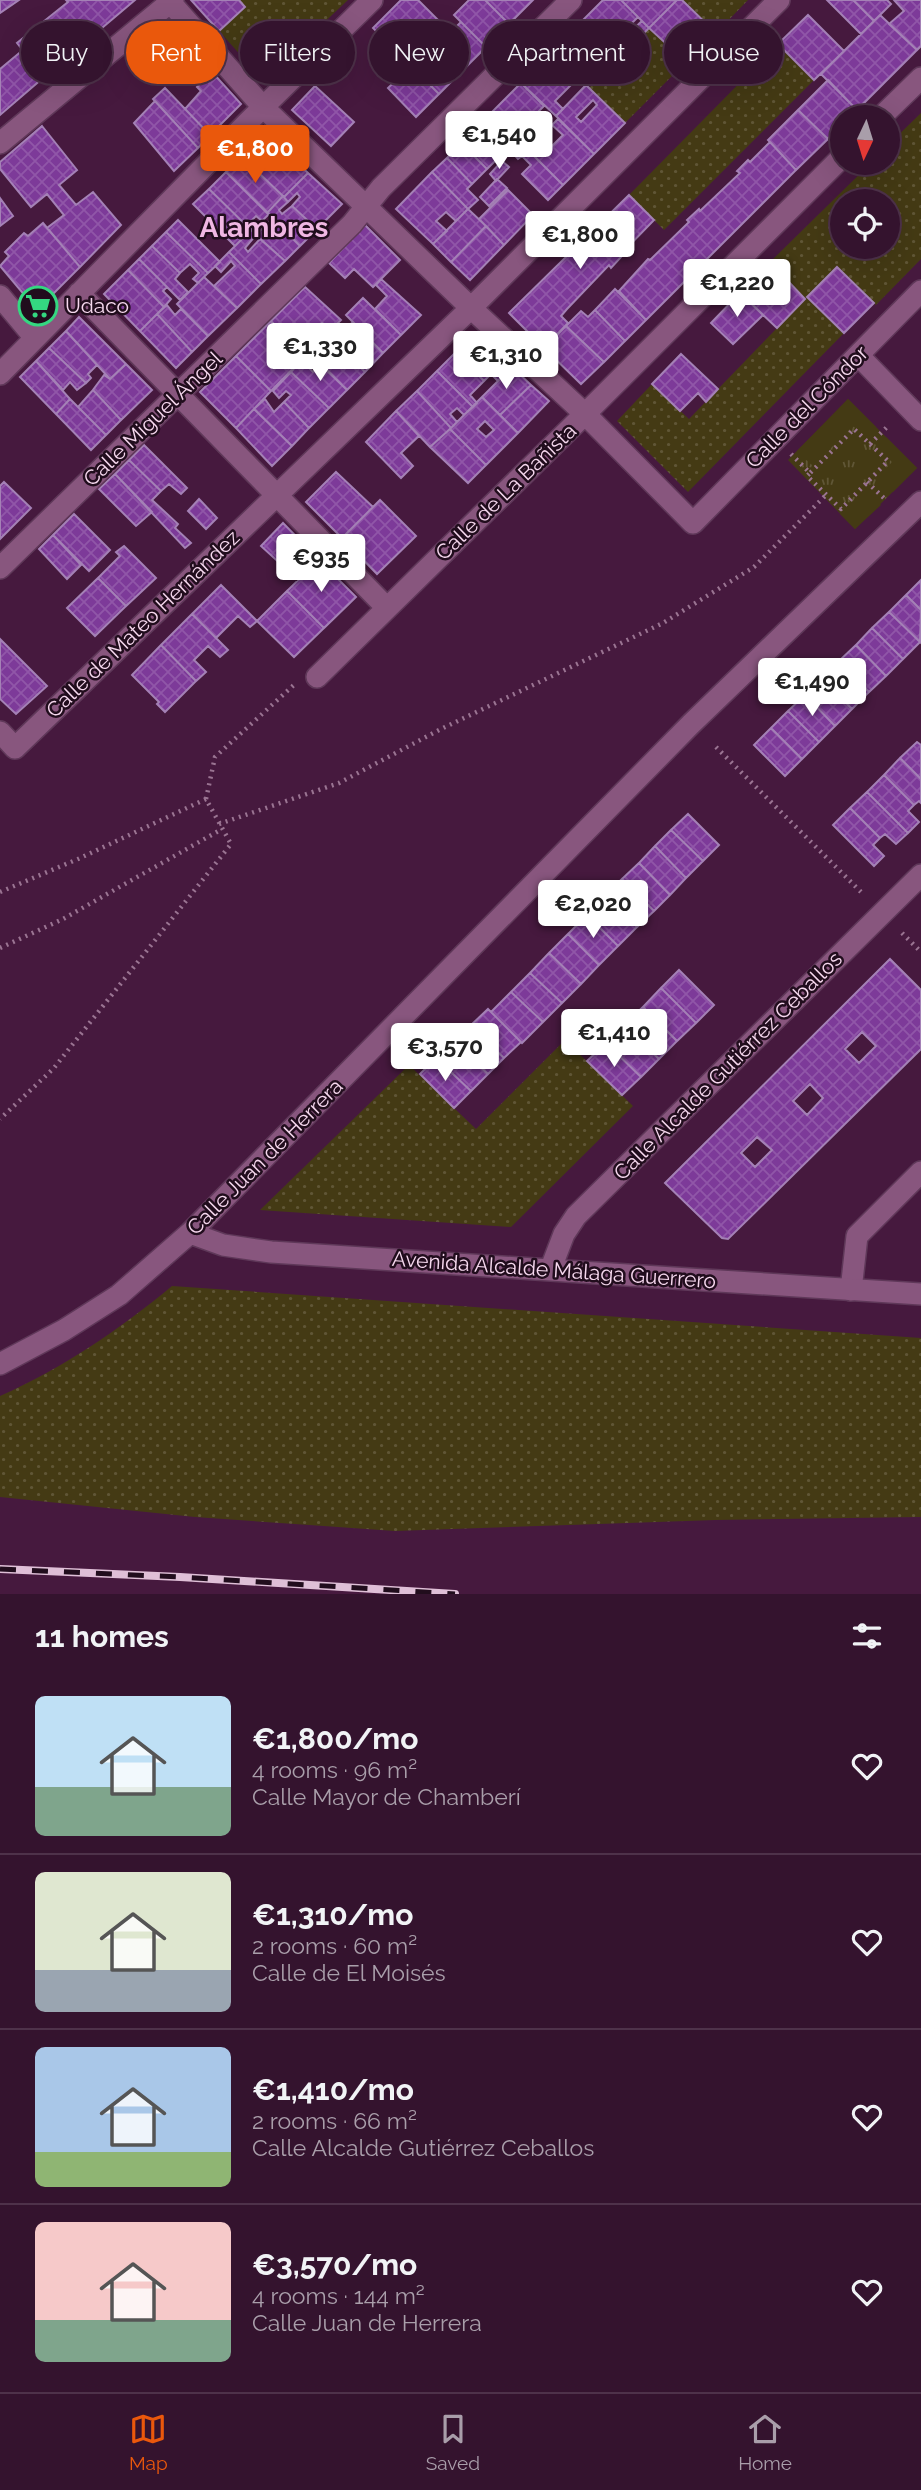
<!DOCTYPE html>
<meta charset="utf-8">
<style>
:root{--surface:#34132e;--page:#3c1c36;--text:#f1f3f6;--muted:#a99eaa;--line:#4e324a;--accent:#ea580c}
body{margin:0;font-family:Raleway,sans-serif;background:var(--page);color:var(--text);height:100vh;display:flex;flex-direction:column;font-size:26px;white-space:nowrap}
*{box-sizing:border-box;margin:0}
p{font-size:23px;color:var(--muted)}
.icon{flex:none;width:38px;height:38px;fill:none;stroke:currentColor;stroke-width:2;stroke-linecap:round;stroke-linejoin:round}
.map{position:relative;height:1594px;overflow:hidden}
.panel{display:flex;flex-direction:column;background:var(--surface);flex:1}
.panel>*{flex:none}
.top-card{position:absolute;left:21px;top:21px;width:880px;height:63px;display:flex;gap:14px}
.needle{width:46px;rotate:184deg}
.controls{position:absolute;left:830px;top:105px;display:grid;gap:14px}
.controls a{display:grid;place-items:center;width:70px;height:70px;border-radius:50%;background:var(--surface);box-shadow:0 7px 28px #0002,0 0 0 2px var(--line);font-size:35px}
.price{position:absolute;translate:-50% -60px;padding:0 16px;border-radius:7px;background:#fff;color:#222;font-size:23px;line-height:46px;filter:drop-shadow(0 2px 4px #0008)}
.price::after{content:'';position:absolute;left:50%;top:42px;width:21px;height:16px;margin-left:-10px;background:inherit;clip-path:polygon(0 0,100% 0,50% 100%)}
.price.active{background:var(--accent);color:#fff}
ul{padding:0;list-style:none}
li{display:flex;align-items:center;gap:21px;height:175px;padding:0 35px}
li+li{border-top:2px solid var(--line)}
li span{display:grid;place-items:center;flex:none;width:196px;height:140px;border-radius:10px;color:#555}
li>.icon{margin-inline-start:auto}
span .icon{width:84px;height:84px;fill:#fffc;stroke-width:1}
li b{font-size:30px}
h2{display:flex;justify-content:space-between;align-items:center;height:84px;padding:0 35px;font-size:30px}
.chip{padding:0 24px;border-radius:32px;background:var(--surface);box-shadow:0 7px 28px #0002,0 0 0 2px var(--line);font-size:24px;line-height:63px}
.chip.active{background:var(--accent);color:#fff}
.tabs{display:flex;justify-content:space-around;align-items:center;height:98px;border-top:2px solid var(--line);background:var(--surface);font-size:19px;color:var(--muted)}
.tabs a{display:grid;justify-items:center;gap:4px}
.tabs .active{color:var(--accent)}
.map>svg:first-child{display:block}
.grass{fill:url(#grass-dots);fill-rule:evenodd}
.park{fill:url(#park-tufts)}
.garden{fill:#443a14}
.building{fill:url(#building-cross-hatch);stroke:#a481b6;stroke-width:2;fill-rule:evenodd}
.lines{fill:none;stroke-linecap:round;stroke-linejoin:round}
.pedestrian-casing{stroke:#5f3859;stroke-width:24}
.minor-casing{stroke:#5f3859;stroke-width:24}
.path{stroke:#9a7492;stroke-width:4.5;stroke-dasharray:2 5;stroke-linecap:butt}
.pedestrian{stroke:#88567e;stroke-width:21}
.minor{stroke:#88567e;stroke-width:21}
.rail-casing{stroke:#dfbfd7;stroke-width:8}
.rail{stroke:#210d1d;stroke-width:5;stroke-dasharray:16;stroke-linecap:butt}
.labels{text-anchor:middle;stroke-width:5;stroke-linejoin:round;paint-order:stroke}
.poi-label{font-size:21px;fill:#f6d8ee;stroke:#210d1d;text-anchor:start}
.street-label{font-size:21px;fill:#f6d8ee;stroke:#210d1d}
.district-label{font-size:28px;font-weight:bold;fill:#f0b7e3;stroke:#210d1d}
</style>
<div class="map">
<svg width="921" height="1594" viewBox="0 0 921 1594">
<defs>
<pattern id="grass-dots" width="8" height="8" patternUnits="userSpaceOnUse" patternTransform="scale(1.75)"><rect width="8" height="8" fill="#443a14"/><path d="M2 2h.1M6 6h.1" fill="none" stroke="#605636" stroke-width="1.8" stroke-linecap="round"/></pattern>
<pattern id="park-tufts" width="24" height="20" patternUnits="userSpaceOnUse" patternTransform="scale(1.75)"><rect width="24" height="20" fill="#443a14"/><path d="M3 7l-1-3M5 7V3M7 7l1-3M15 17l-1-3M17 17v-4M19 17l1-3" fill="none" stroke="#605636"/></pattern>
<pattern id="building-cross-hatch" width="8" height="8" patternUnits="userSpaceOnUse" patternTransform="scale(1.75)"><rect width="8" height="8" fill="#7d3a99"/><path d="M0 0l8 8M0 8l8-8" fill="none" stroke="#9056a8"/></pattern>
</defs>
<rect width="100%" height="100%" fill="#46193e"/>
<path class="grass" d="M239,0H348L263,80L219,31L245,7Z
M682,0H748L716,33Z
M649,28L686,62L625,123L589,88Z
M778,44L814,80L664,230L629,195Z
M921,113V259L876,305L837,267L807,297L844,333L688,492L617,421L652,384L689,419L805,299L770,262L871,163H887V146ZM842,201H887V247H842Z
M565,1040L633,1106L511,1227L260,1210L409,1065L476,1129Z
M172,1286L921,1338V1517L715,1520L395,1531L195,1517L0,1497V1396C63,1368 119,1330 172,1286Z"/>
<path class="park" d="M848,399L917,468L855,529L788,460Z"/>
<path class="garden" d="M848,399L876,427L866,437L854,425L813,466L797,451Z
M886,437L917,468L893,492L878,477L892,462L877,447Z
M865,489L881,505L855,529L840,514Z"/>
<path class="building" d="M0,0H19L0,13Z
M66,0H135L44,77L17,43L68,2Z
M191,0H239L245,7L219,31Z
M401,0H418L443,25L407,61L373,28Z
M469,0H485L509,24L486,47L454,15Z
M485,0H533L509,24Z
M603,0H621L638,17L620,35L624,38L642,21L649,28L619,58L582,21Z
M621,0H677L649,28Z
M677,0H682L716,33L686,62L649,28Z
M827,0H853L874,21L861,34Z
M853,0H887L891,4L874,21Z
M894,0H921V46L917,50L889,24L904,11Z
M808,15L844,51L814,80L778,44Z
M880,15L917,50L857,110L821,74Z
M165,20L184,41L157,65L138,44Z
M582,21L611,51L603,59L599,56L578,78L552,52Z
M461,22L486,47L463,70L438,45Z
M438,45L463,70L439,94L414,69Z
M23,50L44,77L0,115V69Z
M552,52L578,78L555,101L563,109L556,116L521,83Z
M411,66L439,94L416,117L388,88Z
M212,72L241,104L210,135L185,109L201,91L197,87Z
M828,80L857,110L849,117H842V125L828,139L798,110Z
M521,83L544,106L521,129L534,142L527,149L491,113Z
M586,85L625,123L594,154L556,116ZM593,100L597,105L581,122L576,117Z
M315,86L354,122L331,146L292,110Z
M165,88L210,135L198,148L153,99Z
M155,101L198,148L174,171L134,123Z
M798,110L828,139L796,170L768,140Z
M491,113L563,185L548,200L522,174L531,165L522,156L518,159L508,148L487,169L461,143Z
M558,119L594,154L563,185L527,149L539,138L550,148L563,135L552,125Z
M42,126L77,170L59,185L76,205L93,192L121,225L80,267L47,228L64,215L47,194L31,207L0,169V162Z
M266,133L308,173L284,197L242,157Z
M770,142L796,170L646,320L619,291L648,259L650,260L689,222L687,220L699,209L700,211L740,173L737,171L748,160L750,162Z
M461,143L487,169L472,184L447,158Z
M242,157L283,196L267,213L226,172Z
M447,158L472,184L467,189L478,200L468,209L432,172Z
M502,161L509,167L496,181L490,174Z
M226,172L269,214L262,221L256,216L252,220L256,225L251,230L209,189Z
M432,172L468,209L456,221L446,212L436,221L447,231L433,244L396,209Z
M308,173L342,204L317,229L292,206L300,197L297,193L288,202L284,197Z
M497,179L507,188L489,206L480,197Z
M209,189L251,230L235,246L193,204Z
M508,190L533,215L504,245L479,219Z
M629,195L654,220L620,255L621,257L611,268L609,265L567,309L561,316L568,323L544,348L509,313Z
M283,196L288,202L279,210L282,214L292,206L317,229L300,246L267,213Z
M0,198L13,216L0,226Z
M468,209L486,226L451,262L433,244Z
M273,218L300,246L285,261L256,235Z
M178,220L220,262L208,273L166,232Z
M43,223L80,267L37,310L0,266L9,256L5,252L24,233L28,236Z
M365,225L400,260L373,287L354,269L345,278L329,263Z
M486,226L504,245L470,280L451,262Z
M251,230L256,235L245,248L248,252L260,239L285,261L261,284L229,252Z
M166,232L208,273L198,283L193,279L199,273L190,264L180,273L152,246Z
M152,246L180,273L175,279L188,292L180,300L139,259Z
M229,252L261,284L237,308L214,286L235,266L231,261L221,272L215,266Z
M139,259L167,287L163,291L171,299L164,307L128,270Z
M770,262L805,299L777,328L740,293Z
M837,267L874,303L844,333L807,297Z
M128,270L164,307L140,331L104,294Z
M204,277L237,308L208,336L177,304Z
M381,279L421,315L401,335L375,309L387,296L376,285Z
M305,287L341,320L330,331L322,323L311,334L319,342L305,356L271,321Z
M615,289L646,320L625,341L595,310Z
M740,293L763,315L733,344L711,323Z
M363,298L401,335L383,353L346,315Z
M167,305L175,315L181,309L208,336L192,352L157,314Z
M595,310L625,341L604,362L566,326L581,311L588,317Z
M157,314L192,352L176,368L140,331Z
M79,317L126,364L110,379L66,331Z
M271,321L305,356L271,391L236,356Z
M353,322L383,353L365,372L327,334L332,329L339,336Z
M566,326L604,362L581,384L544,348Z
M66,331L97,365L88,374L91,378L86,383L49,348Z
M476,333L512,367L498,381L491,374L484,381L456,352Z
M327,334L365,372L347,390L309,352Z
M49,348L86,383L77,390L70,382L63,390L36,361Z
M456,352L484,381L470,395L477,403L473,407L437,371Z
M681,354L718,389L706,402L698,393L680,411L652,384Z
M236,356L271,391L236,428L200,392Z
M301,360L313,372L321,365L347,390L329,408L291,372Z
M36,361L70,399L56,414L20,377Z
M126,364L152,390L121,420L93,390L104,375L110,379Z
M512,367L531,385L500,415L482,397Z
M437,371L473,407L464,415L457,408L450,414L457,422L451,428L417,391Z
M291,372L329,408L309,428L284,402L291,395L286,391L279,398L273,391Z
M531,385L549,401L518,433L500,415Z
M93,390L121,420L106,435L78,407Z
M417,391L451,428L430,447L396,411Z
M482,397L518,433L486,465L450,429ZM485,421L494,430L486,437L477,429Z
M70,399L106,435L91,450L56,414Z
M265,399L274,412L284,402L309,428L292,446L254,409Z
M254,409L292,446L272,466L236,428Z
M396,411L419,436L401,453L413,466L401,478L366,442Z
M450,429L486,465L468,483L430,447Z
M144,445L187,488L181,494L169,484L161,491L129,460Z
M129,460L161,491L152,500L178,524L175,528L191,543L185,548L115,474Z
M336,472L373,507L342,538L306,502Z
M115,474L152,512L136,526L99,489Z
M4,482L31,508L0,539V486Z
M199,499L217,518L206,529L188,511Z
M380,500L416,536L377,574L342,538Z
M74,514L110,550L89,571L53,535Z
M283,523L319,560L298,580L261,546Z
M53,535L81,565L67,579L39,549Z
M124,546L156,578L126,606L98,578L120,556L116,552Z
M319,560L356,597L324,628L287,591Z
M98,578L126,606L95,636L67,608Z
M921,580V610L906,595Z
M221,585L257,621L250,627L238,616L216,638L192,614Z
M287,591L324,628L294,657L257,621Z
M906,595L921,610L920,642L889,612Z
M889,612L920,642L903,659L872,628Z
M192,614L228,650L220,657L208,646L194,660L206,672L196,681L161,645Z
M872,628L903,659L886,676L856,645Z
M0,639L47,686L16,714L0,699Z
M161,645L196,681L165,712L157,704L159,702L132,675Z
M856,645L886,676L869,692L839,661Z
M839,661L869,692L852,709L822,678Z
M822,678L852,709L835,726L805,695Z
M805,695L835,726L819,742L788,711Z
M788,711L819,742L802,759L771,728Z
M771,728L802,759L785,776L754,745Z
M917,742L921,745V779L900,758Z
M900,758L921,779V803L919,801L914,805L884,775Z
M884,775L914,805L908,811L919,822L908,833L867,792Z
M867,792L908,833L896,844L885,834L880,838L850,808Z
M850,808L880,838L873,845L884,856L874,866L833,825Z
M688,814L719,845L703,861L671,830Z
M671,830L703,861L686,878L655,846Z
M655,846L686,878L670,895L639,863Z
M639,863L670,895L654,911L622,879Z
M622,879L654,911L637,927L605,896Z
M605,896L637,927L618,946L587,915Z
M587,915L618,946L599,965L568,934Z
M568,934L599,965L581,984L549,953Z
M549,953L581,984L562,1003L530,973Z
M890,959L921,990V1049L728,1239L722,1238L665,1183ZM862,1032L876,1046L859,1063L845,1049ZM810,1084L823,1098L807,1115L793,1101ZM757,1137L772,1150L755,1167L741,1153Z
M679,970L714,1005L696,1023L661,988Z
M530,973L562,1003L543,1022L511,992Z
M661,988L696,1023L677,1041L643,1007Z
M511,992L543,1022L522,1043L491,1012Z
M643,1007L677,1041L659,1059L624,1025Z
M488,1009L521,1042L504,1058L470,1026Z
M624,1025L659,1059L641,1077L606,1043Z
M470,1026L504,1058L488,1074L454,1042Z
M454,1042L488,1074L471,1091L436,1058Z
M606,1043L641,1077L622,1095L587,1061Z
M436,1058L471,1091L454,1108L420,1074Z"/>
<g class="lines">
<defs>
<path id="pedestrian" d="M851,1290L857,1236L921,1172"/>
<path id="minor" d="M170,2L263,107L471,308L585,414L693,523L921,291
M881,117L921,78
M0,143L173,0
M79,293L387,608
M0,296L35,338
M858,355L921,420
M0,374L247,123L372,0
M0,568L352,224L381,188L571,0
M317,677L585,414L842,157
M0,732L15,748L471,308L779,0
M190,1233L223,1245L271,1252L921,1294
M551,1268L564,1234L576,1216L921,875
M0,1364L64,1330L119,1295L190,1233L691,724L921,502"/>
</defs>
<use href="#pedestrian" class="pedestrian-casing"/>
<use href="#minor" class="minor-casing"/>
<path class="path" d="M870,444L887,427
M791,454L810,473L807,476L841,509L888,461L854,429L810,473
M867,482L887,501
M716,747L861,892
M206,799L215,757L296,683
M219,824L339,783L441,729L663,623L754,567L826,495
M0,892L78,859L206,799L231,844L54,1068L0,1119
M902,933L921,952
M0,948L63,919L222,829"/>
<use href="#pedestrian" class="pedestrian"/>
<use href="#minor" class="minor"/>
<defs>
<path id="rail" d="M0,1569L180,1577L455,1594"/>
</defs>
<use href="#rail" class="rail-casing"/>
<use href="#rail" class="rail"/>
</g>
<defs>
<symbol id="supermarket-ring" viewBox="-11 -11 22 22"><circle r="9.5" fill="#210d1d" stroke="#34d881" stroke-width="1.5"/><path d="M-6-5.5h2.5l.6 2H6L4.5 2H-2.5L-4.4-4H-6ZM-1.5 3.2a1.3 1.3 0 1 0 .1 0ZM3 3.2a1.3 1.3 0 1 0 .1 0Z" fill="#34d881"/></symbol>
</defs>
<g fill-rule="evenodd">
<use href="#supermarket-ring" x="16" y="284" width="44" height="44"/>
</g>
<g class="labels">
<g class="poi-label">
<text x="65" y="313">Udaco</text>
</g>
<g class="street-label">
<text transform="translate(807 407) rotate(-45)" y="7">Calle del Cóndor</text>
<text transform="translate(153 419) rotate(-44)" y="7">Calle Miguel Ángel</text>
<text transform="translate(506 492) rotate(-44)" y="7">Calle de La Bañista</text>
<text transform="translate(143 624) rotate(-44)" y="7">Calle de Mateo Hernández</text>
<text transform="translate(728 1066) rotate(-45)" y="7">Calle Alcalde Gutiérrez Ceballos</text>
<text transform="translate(265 1157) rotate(-45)" y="7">Calle Juan de Herrera</text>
<text transform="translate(554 1270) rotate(4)" y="7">Avenida Alcalde Málaga Guerrero</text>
</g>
<g class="district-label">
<text x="264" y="237">Alambres</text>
</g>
</g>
</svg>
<div class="controls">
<a><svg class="needle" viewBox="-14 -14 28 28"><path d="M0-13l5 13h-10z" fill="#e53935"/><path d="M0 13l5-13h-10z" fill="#a99eaa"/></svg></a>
<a><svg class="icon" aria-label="locate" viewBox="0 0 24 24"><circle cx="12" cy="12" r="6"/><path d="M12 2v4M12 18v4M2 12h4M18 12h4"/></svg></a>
</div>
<b class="price" style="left:499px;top:171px">€1,540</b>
<b class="price active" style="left:255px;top:185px">€1,800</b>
<b class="price" style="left:580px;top:271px">€1,800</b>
<b class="price" style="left:737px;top:319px">€1,220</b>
<b class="price" style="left:320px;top:383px">€1,330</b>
<b class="price" style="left:506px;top:391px">€1,310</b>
<b class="price" style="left:321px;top:594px">€935</b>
<b class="price" style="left:812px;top:718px">€1,490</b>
<b class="price" style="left:593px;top:940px">€2,020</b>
<b class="price" style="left:614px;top:1069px">€1,410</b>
<b class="price" style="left:445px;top:1083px">€3,570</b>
<div class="top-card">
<a class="chip">Buy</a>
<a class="chip active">Rent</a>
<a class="chip">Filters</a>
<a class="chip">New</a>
<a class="chip">Apartment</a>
<a class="chip">House</a>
</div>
</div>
<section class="panel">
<h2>11 homes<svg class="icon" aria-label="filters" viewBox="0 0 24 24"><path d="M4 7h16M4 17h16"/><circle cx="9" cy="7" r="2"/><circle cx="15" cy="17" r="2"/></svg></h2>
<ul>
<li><span style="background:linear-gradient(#bfe0f5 65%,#7fa58c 0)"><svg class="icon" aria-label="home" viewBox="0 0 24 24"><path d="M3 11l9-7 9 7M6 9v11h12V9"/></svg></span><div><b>€1,800/mo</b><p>4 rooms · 96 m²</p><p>Calle Mayor de Chamberí</p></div><svg class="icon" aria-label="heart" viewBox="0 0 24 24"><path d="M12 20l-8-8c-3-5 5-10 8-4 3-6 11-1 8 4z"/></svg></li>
<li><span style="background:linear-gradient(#dfe7d0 70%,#9aa5b1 0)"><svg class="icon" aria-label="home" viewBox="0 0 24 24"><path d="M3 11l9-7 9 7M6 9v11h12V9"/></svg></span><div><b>€1,310/mo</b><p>2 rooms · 60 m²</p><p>Calle de El Moisés</p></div><svg class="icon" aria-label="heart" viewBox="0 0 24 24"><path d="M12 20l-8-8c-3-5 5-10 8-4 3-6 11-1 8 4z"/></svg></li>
<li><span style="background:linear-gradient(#a9c7e8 75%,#8fb573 0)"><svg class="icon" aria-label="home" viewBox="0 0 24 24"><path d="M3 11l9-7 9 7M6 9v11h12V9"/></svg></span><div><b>€1,410/mo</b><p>2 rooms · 66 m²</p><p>Calle Alcalde Gutiérrez Ceballos</p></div><svg class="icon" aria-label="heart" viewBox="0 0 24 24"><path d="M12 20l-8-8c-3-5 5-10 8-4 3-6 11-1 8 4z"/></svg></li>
<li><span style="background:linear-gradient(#f6c9c9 70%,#7fa58c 0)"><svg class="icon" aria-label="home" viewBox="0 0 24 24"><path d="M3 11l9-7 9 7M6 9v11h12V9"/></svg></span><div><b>€3,570/mo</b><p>4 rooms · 144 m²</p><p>Calle Juan de Herrera</p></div><svg class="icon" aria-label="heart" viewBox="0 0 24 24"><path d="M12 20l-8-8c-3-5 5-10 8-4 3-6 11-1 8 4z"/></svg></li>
</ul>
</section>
<nav class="tabs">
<a class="active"><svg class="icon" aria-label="map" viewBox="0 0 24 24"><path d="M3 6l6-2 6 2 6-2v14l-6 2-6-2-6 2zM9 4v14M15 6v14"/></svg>Map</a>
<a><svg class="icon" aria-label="saved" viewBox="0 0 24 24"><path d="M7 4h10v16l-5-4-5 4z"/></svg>Saved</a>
<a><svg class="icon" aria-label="home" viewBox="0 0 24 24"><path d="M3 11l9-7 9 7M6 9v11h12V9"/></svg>Home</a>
</nav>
